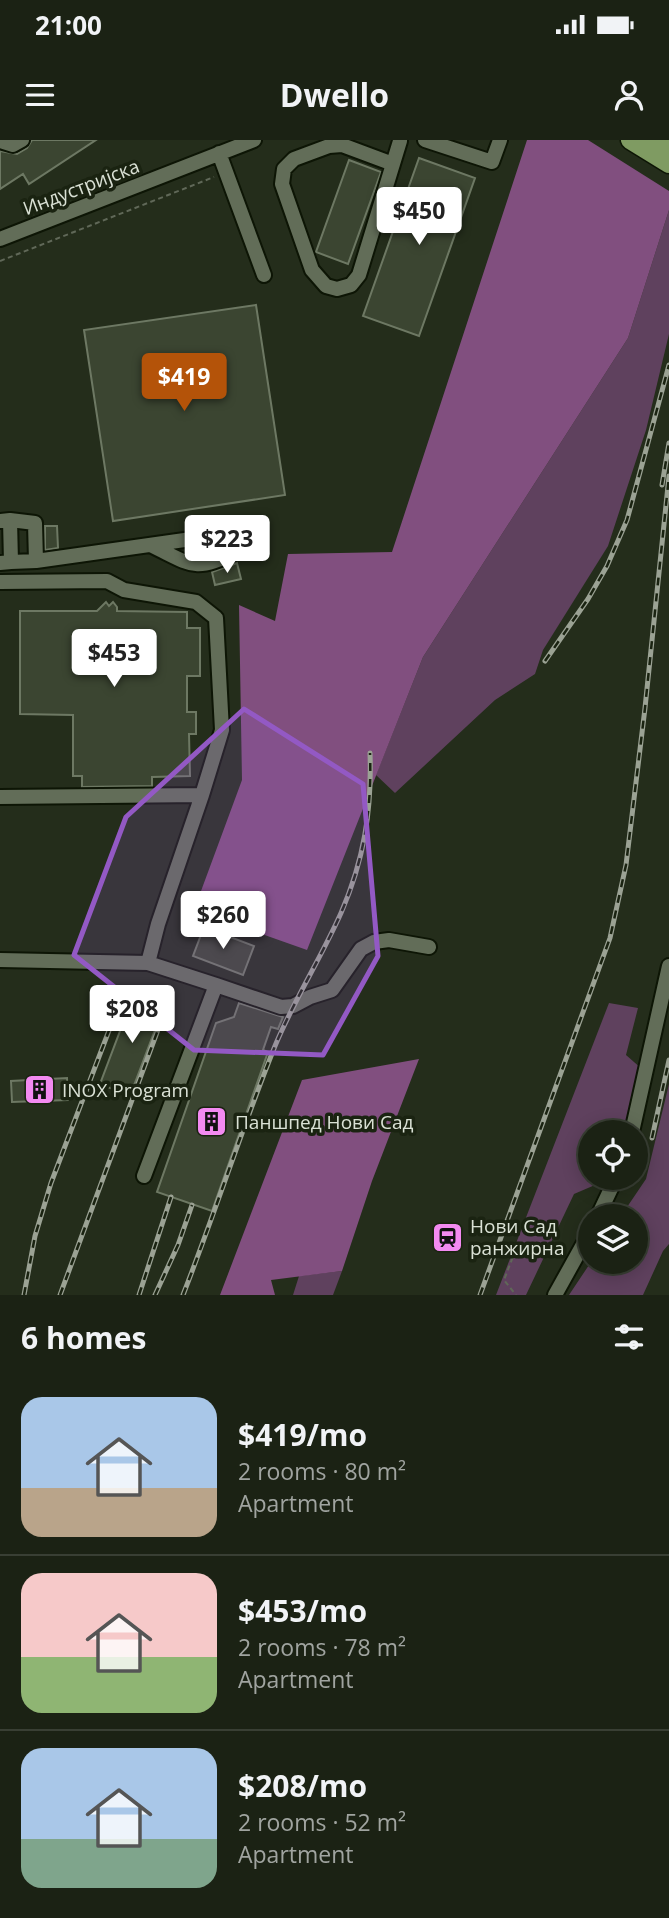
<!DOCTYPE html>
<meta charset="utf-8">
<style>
:root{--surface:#1b2214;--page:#242a1d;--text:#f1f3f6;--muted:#a0a4a0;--line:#393f34;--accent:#b45309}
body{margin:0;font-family:"Open Sans",sans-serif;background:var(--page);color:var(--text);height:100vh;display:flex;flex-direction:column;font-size:26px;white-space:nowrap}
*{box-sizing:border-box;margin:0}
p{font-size:23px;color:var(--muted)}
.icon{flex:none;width:38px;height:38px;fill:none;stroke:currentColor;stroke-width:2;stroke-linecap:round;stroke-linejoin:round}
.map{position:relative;height:1155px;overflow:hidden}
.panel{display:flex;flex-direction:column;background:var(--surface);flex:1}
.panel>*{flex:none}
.buttons{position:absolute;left:578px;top:980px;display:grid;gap:14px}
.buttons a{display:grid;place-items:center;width:70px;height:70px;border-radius:50%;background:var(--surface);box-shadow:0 4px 18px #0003,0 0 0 2px var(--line);font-size:35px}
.price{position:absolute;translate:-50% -60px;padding:0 16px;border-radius:7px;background:#fff;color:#222;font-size:23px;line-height:46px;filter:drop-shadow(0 2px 4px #0008)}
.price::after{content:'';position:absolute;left:50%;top:42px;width:21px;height:16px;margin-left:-10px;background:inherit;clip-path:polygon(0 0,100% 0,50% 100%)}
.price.current{background:var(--accent);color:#fff}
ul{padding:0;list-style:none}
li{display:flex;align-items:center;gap:21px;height:175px;padding:0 21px}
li+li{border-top:2px solid var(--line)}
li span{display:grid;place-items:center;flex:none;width:196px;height:140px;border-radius:21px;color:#555}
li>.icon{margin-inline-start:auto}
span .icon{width:84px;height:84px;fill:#fffc;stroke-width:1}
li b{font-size:30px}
h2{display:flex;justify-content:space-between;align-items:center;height:84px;padding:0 21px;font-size:30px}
.status{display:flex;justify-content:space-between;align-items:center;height:49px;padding:0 35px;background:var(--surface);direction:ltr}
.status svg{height:19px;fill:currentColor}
header{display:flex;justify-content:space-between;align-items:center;height:91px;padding:0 21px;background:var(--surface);font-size:32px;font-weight:700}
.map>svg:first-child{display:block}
.green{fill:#5f415e}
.forest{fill:#814f7f}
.building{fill:#3b4531;stroke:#6d7863;stroke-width:2}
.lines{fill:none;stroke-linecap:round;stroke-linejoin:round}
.minor-casing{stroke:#0d1505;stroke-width:18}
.major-casing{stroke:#0d1505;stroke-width:21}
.path{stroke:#606858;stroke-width:2;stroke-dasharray:5 3.5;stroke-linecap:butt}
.minor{stroke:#626d58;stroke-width:14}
.major{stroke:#7f9b62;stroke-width:18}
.rail-casing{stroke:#9ba294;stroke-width:5}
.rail{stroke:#1a2311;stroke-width:2.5;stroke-dasharray:8;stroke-linecap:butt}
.marked{fill:#9359c4;fill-opacity:0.2;stroke:#9359c4;stroke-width:5;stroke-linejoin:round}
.labels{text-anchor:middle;stroke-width:7;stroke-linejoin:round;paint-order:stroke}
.street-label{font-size:19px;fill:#dae1d5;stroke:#1a2311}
.poi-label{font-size:19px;fill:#dae1d5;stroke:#1a2311;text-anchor:start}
</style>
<div class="status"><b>21:00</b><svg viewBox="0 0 49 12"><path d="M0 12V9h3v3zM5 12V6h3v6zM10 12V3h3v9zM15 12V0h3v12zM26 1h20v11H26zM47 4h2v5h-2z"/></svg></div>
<header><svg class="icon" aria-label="menu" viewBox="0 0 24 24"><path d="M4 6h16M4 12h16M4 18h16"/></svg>Dwello<svg class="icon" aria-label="person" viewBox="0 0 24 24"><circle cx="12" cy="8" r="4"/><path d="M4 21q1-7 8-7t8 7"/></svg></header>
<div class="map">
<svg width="669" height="1155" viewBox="0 0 669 1155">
<rect width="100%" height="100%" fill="#242d1b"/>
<path class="green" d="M669,70V194L646,290L608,406L543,510L535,534L495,560L395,653L376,635L423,517L628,198Z
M609,863L638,868L626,915L642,929L629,992H590V1038H611L605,1052L595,1045L574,1054L526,1155H496Z
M669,944V1104L663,1111L643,1155H569L591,1122H635V1076H621L646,1039Z
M342,1131L333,1155H293L299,1136Z"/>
<path class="forest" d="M527,0H588L669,51V70L628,198L423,517L307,810L194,770L242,640L239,465L275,481L288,414L392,412Z
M419,919L372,1041L342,1131L271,1140L275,1155H220L302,940Z"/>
<path class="building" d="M32,0H96L29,44L23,34L0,49V11L17,14L27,8Z
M419,18L475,38L419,196L363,176Z
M349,20L381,32L348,124L316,112Z
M256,165L285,355L113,381L84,190Z
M45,386H57L58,408L45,410Z
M237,423L241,439L215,445L212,432Z
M106,462L109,466L113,462L117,467V471L187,472V488H200V536H187V572H196V594H189L190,636L152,637V646L82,647V636H73V575L20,574V471H97Z
M204,787L254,806L243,835L193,816Z
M134,854L164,866L130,956L100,944Z
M239,863L283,877L278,889L271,887L263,910L268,912L212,1071L157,1052L216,883L234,877Z
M67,938L68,960L12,962L11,941Z"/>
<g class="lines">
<defs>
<path id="minor" d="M425,0L492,22L500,0
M0,1L13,5L22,0
M219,13L264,135
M393,24L342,5L329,6L294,19L284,29L282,44L312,130L326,146L337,149L351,145L359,135L400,1V0
M0,99L254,0
M10,380L35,383L36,421
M0,381L10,380L11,422L0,423
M11,422L36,421L234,393L238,402L235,412C194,434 189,423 150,405
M0,442L107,441L124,450L196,462L216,478L222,590L202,655
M0,657L202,655L158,784L148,823L0,820
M216,845L281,867L293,866L310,857L332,850L361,809L374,802L389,800L429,807
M632,992L669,826
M144,1036L216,845L148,823
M598,1076L616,1038
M555,1155L590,1092"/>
<path id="major" d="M630,0L669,24
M655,0L669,9"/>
</defs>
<use href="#minor" class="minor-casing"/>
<use href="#major" class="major-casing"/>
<path class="path" d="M0,121L214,37
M510,1112L514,1114L504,1140L516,1155"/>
<use href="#minor" class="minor"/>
<use href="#major" class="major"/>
<defs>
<path id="rail" d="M662,345L669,303
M545,521L588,459L607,426L627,380L669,225
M652,998L669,920
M24,1155L35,1096L51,1043L124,851
M60,1155L166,868
M139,1155L171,1057
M155,1155L178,1105L192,1065
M183,1155C215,1073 242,988 275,906C294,860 321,818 341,773C364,720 372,670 370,613
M480,1155L610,798L626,725L645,568L669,336"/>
</defs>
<use href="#rail" class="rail-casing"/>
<use href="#rail" class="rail"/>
</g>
<path class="marked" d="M244,569L363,644L378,816L323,915L194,910L74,815L126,677Z"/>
<defs>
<symbol id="building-square" viewBox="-11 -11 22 22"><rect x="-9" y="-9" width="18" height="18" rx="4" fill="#f38af1" stroke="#1a2311"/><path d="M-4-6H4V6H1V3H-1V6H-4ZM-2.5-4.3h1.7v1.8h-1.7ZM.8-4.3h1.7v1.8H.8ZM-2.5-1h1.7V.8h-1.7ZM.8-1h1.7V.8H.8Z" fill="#111"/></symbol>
<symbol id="station-square" viewBox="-11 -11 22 22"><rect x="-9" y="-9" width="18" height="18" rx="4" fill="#f38af1" stroke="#1a2311"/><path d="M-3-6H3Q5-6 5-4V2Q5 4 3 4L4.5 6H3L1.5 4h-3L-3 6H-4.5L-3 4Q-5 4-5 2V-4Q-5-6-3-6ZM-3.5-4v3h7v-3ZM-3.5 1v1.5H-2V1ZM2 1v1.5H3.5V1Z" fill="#111"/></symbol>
</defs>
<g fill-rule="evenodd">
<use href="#building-square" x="22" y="932" width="35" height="35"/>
<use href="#building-square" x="194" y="964" width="35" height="35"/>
<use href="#station-square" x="430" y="1080" width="35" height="35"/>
</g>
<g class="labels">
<g class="street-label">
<text transform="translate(81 47) rotate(-21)" y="7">Индустријска</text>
</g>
<g class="poi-label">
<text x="62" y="957">INOX Program</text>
<text x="235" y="989">Паншпед Нови Сад</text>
<text x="470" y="1093">Нови Сад<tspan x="470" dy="22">ранжирна</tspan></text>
</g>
</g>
</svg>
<div class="buttons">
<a><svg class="icon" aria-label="locate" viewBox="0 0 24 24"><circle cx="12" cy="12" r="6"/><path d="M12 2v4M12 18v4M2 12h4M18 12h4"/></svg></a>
<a><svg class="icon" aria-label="layers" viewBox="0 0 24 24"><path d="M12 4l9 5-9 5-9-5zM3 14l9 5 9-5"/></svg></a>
</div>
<b class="price" style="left:419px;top:107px">$450</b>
<b class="price current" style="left:184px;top:273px">$419</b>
<b class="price" style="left:227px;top:435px">$223</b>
<b class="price" style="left:114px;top:549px">$453</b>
<b class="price" style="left:223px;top:811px">$260</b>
<b class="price" style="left:132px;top:905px">$208</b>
</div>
<section class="panel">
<h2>6 homes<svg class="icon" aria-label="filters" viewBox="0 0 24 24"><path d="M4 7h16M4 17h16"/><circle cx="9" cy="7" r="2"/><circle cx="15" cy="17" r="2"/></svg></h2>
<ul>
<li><span style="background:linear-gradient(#a9c7e8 65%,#b9a48a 0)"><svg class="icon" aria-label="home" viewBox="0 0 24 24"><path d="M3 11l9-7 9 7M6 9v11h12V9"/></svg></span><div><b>$419/mo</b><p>2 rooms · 80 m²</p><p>Apartment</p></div></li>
<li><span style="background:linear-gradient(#f6c9c9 60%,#8fb573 0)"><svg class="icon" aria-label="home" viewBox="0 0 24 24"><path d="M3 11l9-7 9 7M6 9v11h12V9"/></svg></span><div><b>$453/mo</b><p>2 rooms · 78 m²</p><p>Apartment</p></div></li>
<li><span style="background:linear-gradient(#a9c7e8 65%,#7fa58c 0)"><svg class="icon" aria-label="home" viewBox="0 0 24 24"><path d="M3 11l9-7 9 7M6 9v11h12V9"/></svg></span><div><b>$208/mo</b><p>2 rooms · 52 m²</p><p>Apartment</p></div></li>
</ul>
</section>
